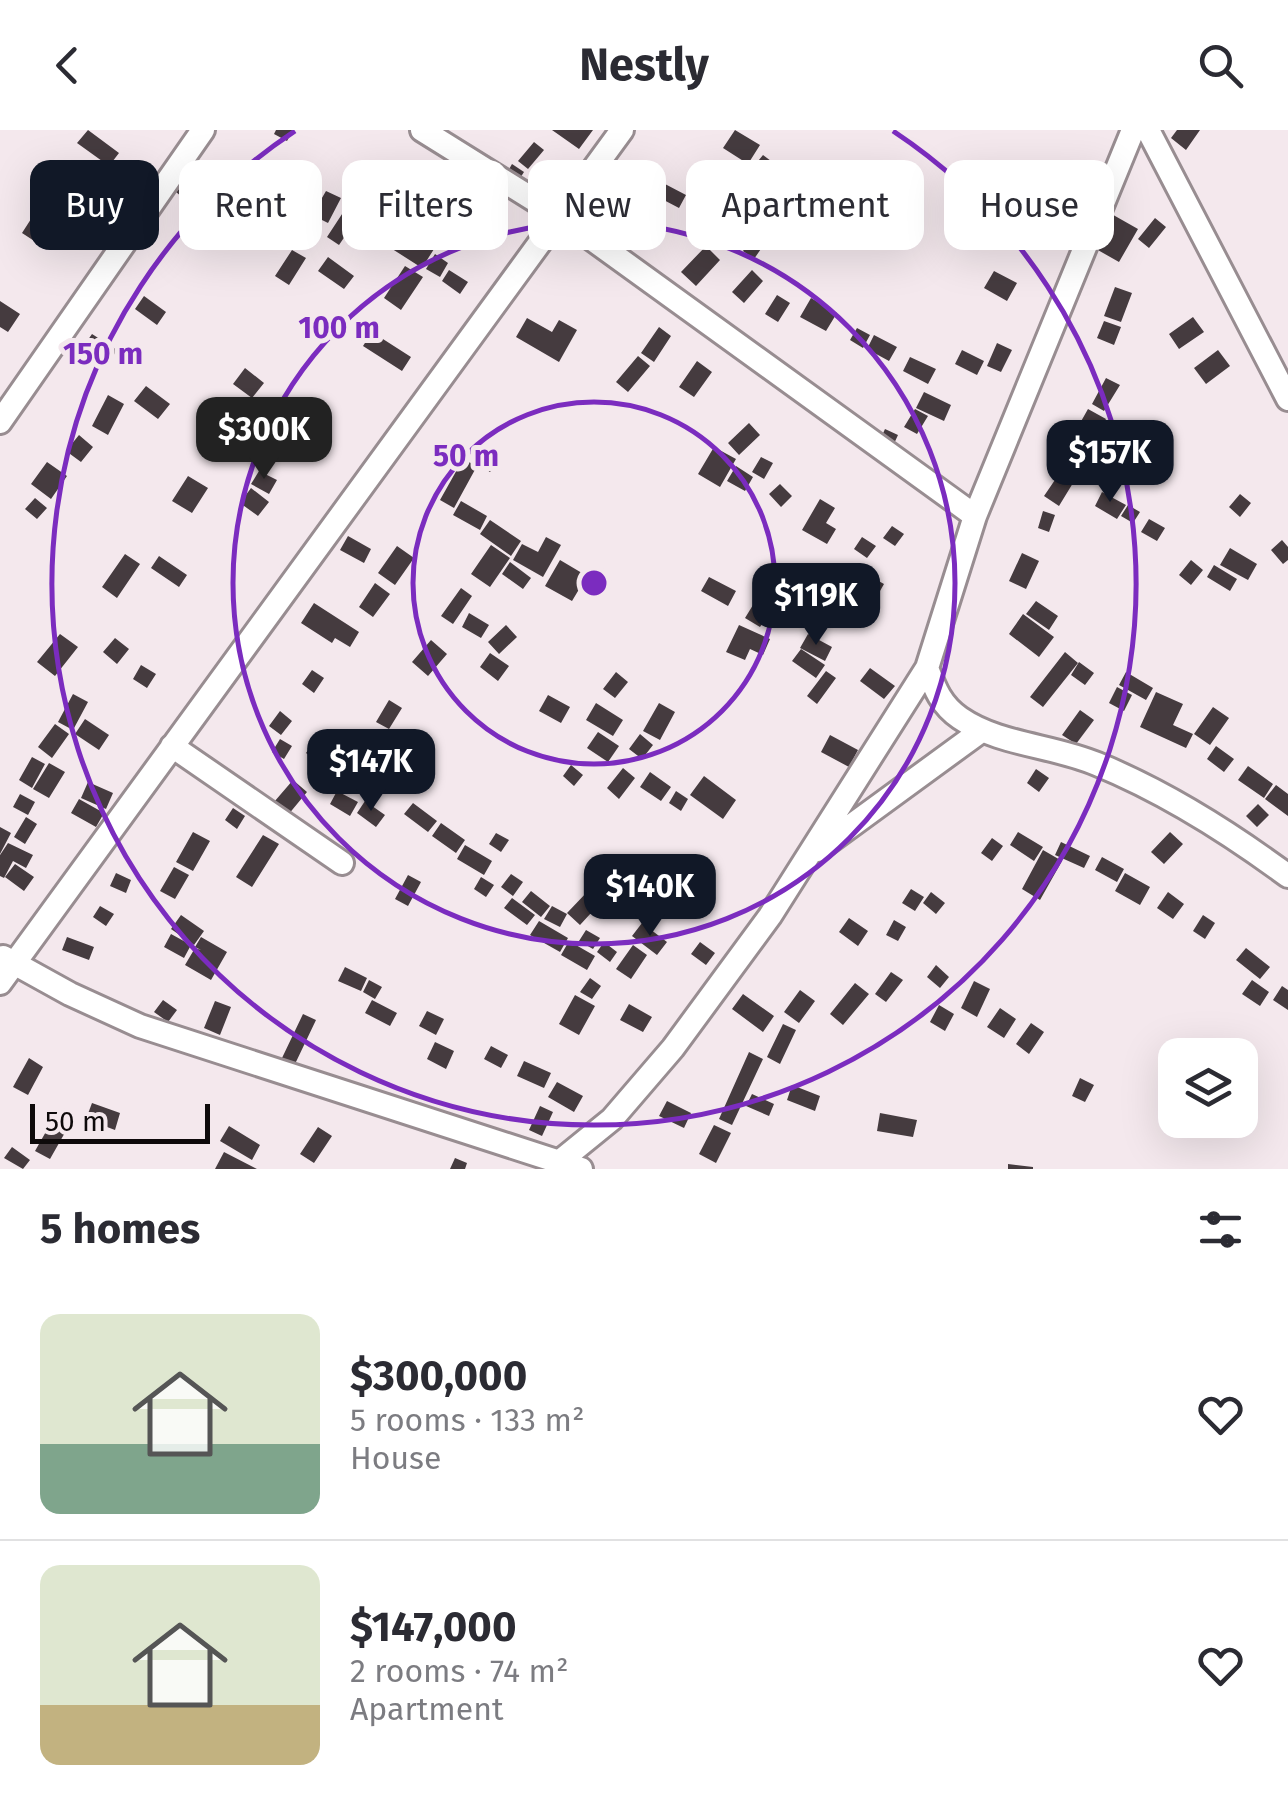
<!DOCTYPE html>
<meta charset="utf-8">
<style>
:root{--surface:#fff;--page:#f2f2f3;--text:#2b2b33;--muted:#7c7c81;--line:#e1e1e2;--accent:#111827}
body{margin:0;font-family:"Fira Sans",sans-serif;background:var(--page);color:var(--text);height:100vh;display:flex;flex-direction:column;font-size:38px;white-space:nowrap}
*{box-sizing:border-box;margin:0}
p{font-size:32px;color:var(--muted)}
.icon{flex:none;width:55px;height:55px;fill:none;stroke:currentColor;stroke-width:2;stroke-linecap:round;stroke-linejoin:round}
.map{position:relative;height:1039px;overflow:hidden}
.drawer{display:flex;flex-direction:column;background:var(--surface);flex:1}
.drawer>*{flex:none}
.hud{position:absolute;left:30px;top:30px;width:1230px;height:90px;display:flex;gap:20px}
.tools{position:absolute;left:1158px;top:908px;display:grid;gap:20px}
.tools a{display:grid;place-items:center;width:100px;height:100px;border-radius:20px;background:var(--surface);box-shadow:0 10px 40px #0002;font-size:50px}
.scale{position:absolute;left:30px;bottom:25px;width:180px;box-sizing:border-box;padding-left:10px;border:5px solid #0e0a0b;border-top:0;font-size:28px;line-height:35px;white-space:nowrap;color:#0e0a0b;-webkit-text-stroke:8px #f4e8ed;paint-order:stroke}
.price{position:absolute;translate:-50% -85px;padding:0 22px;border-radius:20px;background:var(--accent);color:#fff;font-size:32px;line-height:65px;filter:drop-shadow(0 2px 5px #0008)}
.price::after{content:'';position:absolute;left:50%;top:60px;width:30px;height:22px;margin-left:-15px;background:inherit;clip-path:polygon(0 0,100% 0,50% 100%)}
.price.current{background:#222;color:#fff}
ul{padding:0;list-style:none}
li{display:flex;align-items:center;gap:30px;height:250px;padding:0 40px}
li+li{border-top:2px solid var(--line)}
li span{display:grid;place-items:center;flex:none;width:280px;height:200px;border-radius:20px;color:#555}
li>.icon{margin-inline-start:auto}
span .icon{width:120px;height:120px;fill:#fffc;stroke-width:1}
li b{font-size:42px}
h2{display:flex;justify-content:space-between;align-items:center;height:120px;padding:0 40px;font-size:42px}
.pill{padding:0 35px;border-radius:20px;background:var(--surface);box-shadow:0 10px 40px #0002;font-size:35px;line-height:90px}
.pill.current{background:var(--accent);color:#fff}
header{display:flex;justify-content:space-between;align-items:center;height:130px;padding:0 40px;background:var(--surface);font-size:45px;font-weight:700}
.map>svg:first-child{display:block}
.building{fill:#453b3f}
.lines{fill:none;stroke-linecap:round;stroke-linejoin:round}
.minor-casing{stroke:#988d91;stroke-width:28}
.minor{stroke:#fff;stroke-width:22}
.ring{fill:none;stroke:#7b2cbf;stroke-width:5}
.centre{fill:#7b2cbf;stroke:#f4e8ed;stroke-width:5}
.ring-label{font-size:30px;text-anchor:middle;font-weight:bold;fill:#7b2cbf;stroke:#f4e8ed;stroke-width:10;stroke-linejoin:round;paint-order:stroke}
</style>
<header><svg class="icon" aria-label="back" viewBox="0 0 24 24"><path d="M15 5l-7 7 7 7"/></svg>Nestly<svg class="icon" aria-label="search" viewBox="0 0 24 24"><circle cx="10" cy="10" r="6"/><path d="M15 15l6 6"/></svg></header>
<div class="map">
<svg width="1288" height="1039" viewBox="0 0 1288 1039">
<rect width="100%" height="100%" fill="#f4e8ed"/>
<path class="building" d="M88,0L119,23L109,36L77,13Z
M276,0H293L287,11L274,4Z
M552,0H593L579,19Z
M735,0L760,15L748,34L723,18Z
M1177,0H1200L1186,20L1171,8Z
M534,12L544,20L528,39L518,31Z
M763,25L779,37L770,49L754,36Z
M1005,32L1019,42L1003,66L989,57Z
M276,33L294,43L279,69L261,59Z
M512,34L524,42L515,56L504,48Z
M198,38L209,48L188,72L176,62Z
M727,42L743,54L718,85L702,73Z
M665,54L686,65L679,78L658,67Z
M326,61L341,68L328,93L312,85Z
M219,77L252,95L244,109L211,91Z
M344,81L356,90L339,115L327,107Z
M1108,82L1138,99L1119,132L1089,115Z
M1155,88L1166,97L1149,118L1138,109Z
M31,89L54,104L45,118L22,103Z
M398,96L434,119L422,138L386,115Z
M753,106L765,113L754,129L743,121Z
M706,116L720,130L696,156L681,142Z
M292,120L306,128L289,155L275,146Z
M435,124L448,133L440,147L426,139Z
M328,127L354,146L344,159L318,141Z
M405,136L423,147L401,180L384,168Z
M449,140L468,152L460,164L442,151Z
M752,140L763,151L744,173L732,162Z
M994,141L1017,153L1007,171L984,158Z
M1115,157L1132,163L1121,192L1104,186Z
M777,165L790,173L778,192L765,184Z
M144,166L166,182L157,195L135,179Z
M811,168L837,183L826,201L800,187Z
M0,171L20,184L8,202L0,197Z
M1193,187L1204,202L1179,219L1169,204Z
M527,188L552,202L559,190L577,200L559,232L516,207Z
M1104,191L1121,197L1114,215L1097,208Z
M659,197L671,206L654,232L641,223Z
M857,198L870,205L863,218L850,210Z
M372,202L411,227L402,241L363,216Z
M92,204L117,220L108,234L83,217Z
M874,205L897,217L889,231L867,219Z
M997,213L1012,220L1001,242L987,236Z
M962,220L984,231L977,245L955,234Z
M1218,220L1230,236L1206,254L1194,238Z
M638,226L650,236L628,262L616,252Z
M910,227L936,239L928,254L903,241Z
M697,231L712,242L694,267L679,257Z
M245,238L264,253L252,268L233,254Z
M1106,248L1120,255L1104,281L1092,274Z
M146,256L170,274L158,289L134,271Z
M924,262L951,275L944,291L916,278Z
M108,265L124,274L108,305L92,296Z
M312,272L327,283L319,294L304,284Z
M915,279L928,286L917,304L904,297Z
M1088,279L1106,289L1094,312L1075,302Z
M302,285L316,294L305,310L292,301Z
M1145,291L1158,299L1151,311L1137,303Z
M749,293L760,305L739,325L728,313Z
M885,299L898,305L892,318L879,312Z
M79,305L93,317L81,332L66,321Z
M714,317L736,329L720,357L698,344Z
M490,321L500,328L490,342L480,335Z
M761,327L773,333L764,349L752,342Z
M463,329L477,336L454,378L440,370Z
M1123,329L1138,338L1129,354L1114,345Z
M47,332L67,346L51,369L31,354Z
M736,336L753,347L745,361L727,351Z
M259,341L277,350L269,364L251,354Z
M1059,344L1073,353L1059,376L1044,366Z
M188,346L208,358L192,383L172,371Z
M780,354L792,366L781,377L769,364Z
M251,358L269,372L258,386L240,373Z
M1102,362L1126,375L1117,389L1095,376Z
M1240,364L1251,373L1240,387L1229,377Z
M35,368L47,378L37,389L25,379Z
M820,369L835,378L826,393L836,399L827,414L802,400Z
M461,371L487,386L480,400L453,385Z
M1128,375L1140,382L1133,393L1121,386Z
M1043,381L1055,385L1049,402L1038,398Z
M1149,389L1165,398L1157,411L1141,402Z
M490,390L521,411L511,426L480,404Z
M892,396L904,404L895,416L883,408Z
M348,406L371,419L364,433L340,420Z
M546,407L561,415L543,447L513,430L522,414L538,422Z
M862,407L876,416L867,428L854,419Z
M1282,410L1288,417V430L1283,434L1271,420Z
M491,415L510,428L490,457L471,444Z
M397,416L414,428L395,455L378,443Z
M1230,418L1257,434L1248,450L1220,435Z
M1022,423L1039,431L1026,459L1009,451Z
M125,424L140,434L117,468L102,457Z
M159,426L187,445L179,457L151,438Z
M560,430L587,446L572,471L545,456Z
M1191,430L1203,440L1191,455L1179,445Z
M510,432L531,448L523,459L502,444Z
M1214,435L1237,449L1230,461L1207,447Z
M864,443L884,454L876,468L857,457Z
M709,447L736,461L728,476L701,461Z
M375,453L390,464L373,487L359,477Z
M461,458L472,466L453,494L441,486Z
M1036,471L1058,486L1049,500L1026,484Z
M314,473L359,502L350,517L335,508L332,513L301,493Z
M753,475L768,485L760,497L745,488Z
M469,483L489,495L481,508L462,497Z
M1023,484L1054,507L1039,527L1009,504Z
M506,495L517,507L499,524L488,512Z
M739,495L770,509L763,525L750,519L745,530L726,522Z
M60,504L78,517L55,546L37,532Z
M808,504L832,517L825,531L800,518Z
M115,508L129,519L117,534L103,522Z
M431,510L447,524L428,546L412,532Z
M801,519L825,535L816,548L792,531Z
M1065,522L1078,533L1043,577L1030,567Z
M490,523L509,536L498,551L480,537Z
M1079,532L1094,543L1085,555L1071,545Z
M141,535L156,544L147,558L133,549Z
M870,538L895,556L884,569L860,551Z
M312,540L324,548L314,563L302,554Z
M826,541L836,548L817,574L807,566Z
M616,542L628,552L615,568L603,559Z
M1126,542L1153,558L1146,570L1119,555Z
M1117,557L1132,565L1124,581L1109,573Z
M1156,562L1183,574L1173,595L1193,604L1186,618L1140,597Z
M73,564L88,572L73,600L58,592Z
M548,565L570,577L561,593L539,581Z
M389,570L402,578L389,599L376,592Z
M596,573L623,590L613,606L586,590Z
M659,573L675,582L660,610L643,601Z
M1213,577L1229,588L1210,615L1194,604Z
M1080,580L1094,590L1076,614L1062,605Z
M280,581L292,591L281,605L269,596Z
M85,589L109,605L99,620L75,604Z
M55,594L69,604L52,628L38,617Z
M384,602L395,611L378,632L367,623Z
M598,602L619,616L608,632L587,618Z
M640,604L653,615L642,629L629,619Z
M319,605L345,624L331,642L306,623Z
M830,605L858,620L849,637L821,622Z
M280,609L292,616L284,629L272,622Z
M1216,616L1234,629L1224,642L1207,629Z
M32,627L45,634L32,658L19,650Z
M49,633L65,642L49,668L33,659Z
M571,635L583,645L574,656L563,646Z
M1248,636L1273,654L1264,668L1238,650Z
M623,638L635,648L619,669L607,658Z
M1036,639L1049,648L1039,662L1027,653Z
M650,642L671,657L661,671L640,657Z
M704,646L736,670L723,689L690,665Z
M293,650L307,662L283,691L268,679Z
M88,652L113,663L106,679L81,668Z
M1276,655L1288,664V686L1265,669Z
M337,661L358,672L350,686L330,674Z
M676,661L688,669L681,681L669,673Z
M20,664L35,672L28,685L13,677Z
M79,669L104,683L96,697L71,683Z
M365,671L385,685L376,697L357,683Z
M413,673L437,691L428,702L404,684Z
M1258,674L1269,685L1257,697L1246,686Z
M233,678L245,686L237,699L225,690Z
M26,687L37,694L25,714L14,707Z
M441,693L465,710L456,723L432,706Z
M0,697L11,703L0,724Z
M193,702L210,711L193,741L176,732Z
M1018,702L1043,717L1034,731L1010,715Z
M1170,702L1183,714L1164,734L1151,722Z
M496,703L509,710L501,722L489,714Z
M263,705L279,714L252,757L236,747Z
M992,708L1003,716L992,731L981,723Z
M1061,712L1090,726L1084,738L1055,725Z
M8,713L33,725L26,738L13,731L4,748L0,746V725Z
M465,715L492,731L484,745L457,729Z
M1043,720L1062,731L1040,770L1022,759Z
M1102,727L1124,739L1117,752L1095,740Z
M670,732L681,739L666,760L656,754Z
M15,734L34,747L24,761L5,747Z
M174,737L189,745L175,769L160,761Z
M116,743L131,750L126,763L110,756Z
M1125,743L1150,757L1140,775L1115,761Z
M511,744L523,752L513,766L501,757Z
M408,745L421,752L408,776L395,769Z
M481,747L494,755L486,767L474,759Z
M911,759L924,767L915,781L902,773Z
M589,760L602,771L580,795L567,783Z
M531,761L550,776L541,787L522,772Z
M931,762L945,773L936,784L923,773Z
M1168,762L1184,774L1173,789L1157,778Z
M512,768L535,785L527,795L504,778Z
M100,776L114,784L106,796L93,787Z
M552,776L567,784L560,797L544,789Z
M181,785L204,801L194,815L171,799Z
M1203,785L1215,793L1205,809L1193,801Z
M849,788L868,801L858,816L839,802Z
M894,790L906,797L898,811L886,805Z
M539,791L568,808L560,822L530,805Z
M642,793L667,812L657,825L632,806Z
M586,800L600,808L593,819L579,811Z
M171,804L191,815L184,828L164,817Z
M67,807L94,817L89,830L62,820Z
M201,807L227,822L211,850L185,835L195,818L201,820L195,817Z
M569,811L595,826L587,840L561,825Z
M604,812L617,822L610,832L597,822Z
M700,812L715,823L706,835L691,824Z
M633,815L647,825L631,849L616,839Z
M1246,818L1270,837L1260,849L1236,830Z
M936,835L949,847L940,858L927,847Z
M345,837L367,848L361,861L338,851Z
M891,842L903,850L886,872L875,864Z
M590,848L601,856L592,869L580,862Z
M369,850L382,857L375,869L363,862Z
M1252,850L1269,862L1260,876L1242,864Z
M974,851L990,859L977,887L961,878Z
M855,853L869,864L843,895L830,884Z
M1282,856L1288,860V880L1273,870Z
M800,860L815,871L799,893L784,882Z
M743,864L774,886L763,902L732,879Z
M575,865L595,876L579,905L559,894Z
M163,870L177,880L168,892L154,882Z
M372,870L397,883L390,896L365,883Z
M215,871L231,877L220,905L204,898Z
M629,874L652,887L643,902L620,890Z
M939,875L954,884L945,901L930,892Z
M1000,878L1016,889L1004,908L987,897Z
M427,881L444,889L436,905L419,896Z
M303,884L316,890L295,934L282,928Z
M1031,893L1044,902L1029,924L1016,914Z
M783,894L796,900L780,934L767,927Z
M435,912L454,921L446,939L427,929Z
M491,916L508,925L501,938L484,929Z
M749,922L763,929L732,995L719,989Z
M29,928L43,937L28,965L13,957Z
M524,931L551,943L544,958L517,946Z
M1080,948L1094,955L1085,972L1072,966Z
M557,952L583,966L574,982L548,967Z
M792,955L820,966L815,981L787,970Z
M752,964L774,974L769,986L746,976Z
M667,971L691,983L684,998L659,986Z
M92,973L120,983L115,1000L86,989Z
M540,976L553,982L542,1006L529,1000Z
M880,983L917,990L913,1007L877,1001Z
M56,984L71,992L50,1029L35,1021Z
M714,995L731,1003L716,1033L699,1024Z
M229,996L260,1015L252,1030L220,1011Z
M318,997L332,1006L314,1033L300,1024Z
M12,1017L30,1030L23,1039L4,1028Z
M224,1022L257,1039H215Z
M455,1028L467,1033L465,1039H450Z
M1008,1034L1033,1037V1039H1008Z"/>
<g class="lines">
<defs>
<path id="minor" d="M422,0L560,86L975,386
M1148,0L1288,269
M0,292L203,0
M927,538C935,559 941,575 960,588C999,615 1052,615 1097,634C1163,661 1230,703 1288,746
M172,616L342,733
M818,720L981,601
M3,827L70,864L140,896L581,1039
M0,853L622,0
M559,1032L612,989L673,918L770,786L927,538L975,386L1133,0"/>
</defs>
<use href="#minor" class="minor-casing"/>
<use href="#minor" class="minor"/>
</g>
<g class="ring">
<circle cx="594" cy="453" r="181"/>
<circle cx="594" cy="453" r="361"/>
<path d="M893 1A542 542 0 1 1 295 1"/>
</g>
<circle cx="594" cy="453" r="15" class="centre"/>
<g class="ring-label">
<text x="339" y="208">100 m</text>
<text x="103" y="234">150 m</text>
<text x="466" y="336">50 m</text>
</g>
</svg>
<div class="tools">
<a><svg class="icon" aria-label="layers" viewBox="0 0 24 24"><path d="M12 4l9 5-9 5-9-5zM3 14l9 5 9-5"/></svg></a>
</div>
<div class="scale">50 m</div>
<b class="price current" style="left:264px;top:352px">$300K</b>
<b class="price" style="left:1110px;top:375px">$157K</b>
<b class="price" style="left:816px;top:518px">$119K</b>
<b class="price" style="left:371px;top:684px">$147K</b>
<b class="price" style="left:650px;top:809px">$140K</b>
<div class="hud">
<a class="pill current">Buy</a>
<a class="pill">Rent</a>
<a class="pill">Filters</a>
<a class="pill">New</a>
<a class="pill">Apartment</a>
<a class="pill">House</a>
</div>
</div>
<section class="drawer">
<h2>5 homes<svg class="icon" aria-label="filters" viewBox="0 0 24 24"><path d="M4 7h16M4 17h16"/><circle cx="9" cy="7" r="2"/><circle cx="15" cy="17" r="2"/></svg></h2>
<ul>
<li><span style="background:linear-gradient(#dfe7d0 65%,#7fa58c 0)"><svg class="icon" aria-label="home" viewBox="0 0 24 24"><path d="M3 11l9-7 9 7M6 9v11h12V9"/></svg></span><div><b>$300,000</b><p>5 rooms · 133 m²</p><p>House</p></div><svg class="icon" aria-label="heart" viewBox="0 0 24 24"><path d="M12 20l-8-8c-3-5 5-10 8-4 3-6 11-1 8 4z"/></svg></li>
<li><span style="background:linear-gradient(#dfe7d0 70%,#c2b280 0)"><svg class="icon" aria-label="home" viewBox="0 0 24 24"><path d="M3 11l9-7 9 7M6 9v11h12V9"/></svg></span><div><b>$147,000</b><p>2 rooms · 74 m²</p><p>Apartment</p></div><svg class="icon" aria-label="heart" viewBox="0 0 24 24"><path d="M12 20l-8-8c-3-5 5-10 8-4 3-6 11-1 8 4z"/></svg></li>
</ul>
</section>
